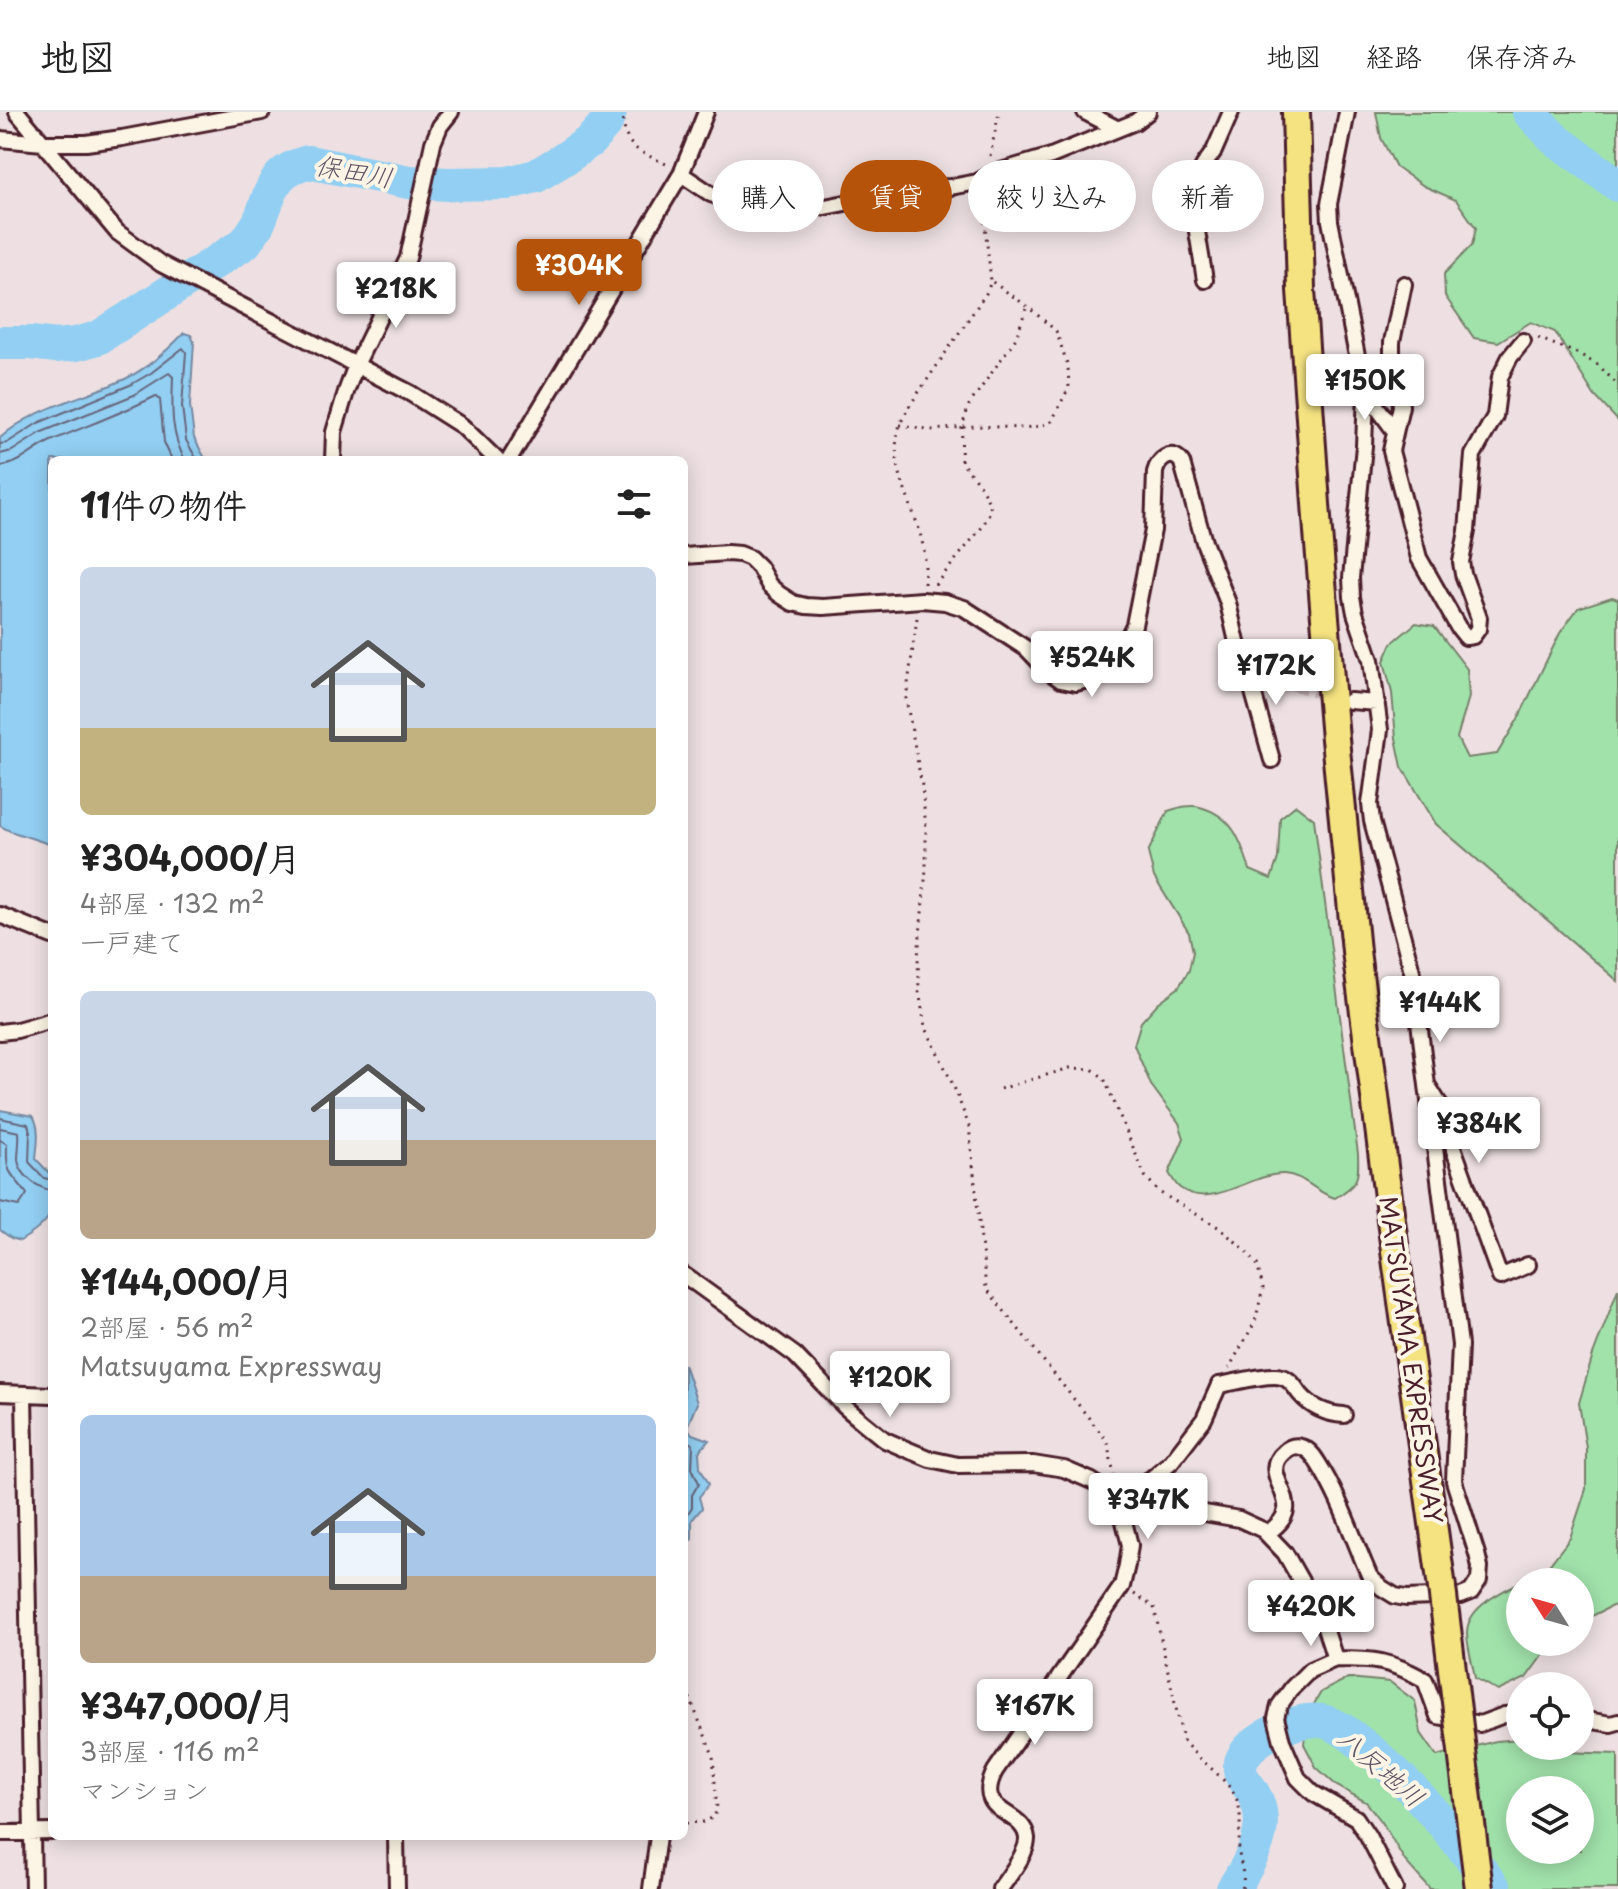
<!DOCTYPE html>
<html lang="ja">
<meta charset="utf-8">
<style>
:root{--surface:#fff;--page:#f6f6f6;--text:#222;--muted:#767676;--line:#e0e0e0;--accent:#b45309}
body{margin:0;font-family:"Playpen Sans","Klee One",sans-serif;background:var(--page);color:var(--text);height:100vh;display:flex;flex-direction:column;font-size:30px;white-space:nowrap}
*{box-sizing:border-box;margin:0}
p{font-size:26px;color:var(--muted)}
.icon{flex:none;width:44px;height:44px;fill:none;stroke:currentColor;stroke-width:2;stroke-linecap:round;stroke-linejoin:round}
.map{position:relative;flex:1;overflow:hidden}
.side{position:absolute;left:48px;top:344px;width:640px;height:1384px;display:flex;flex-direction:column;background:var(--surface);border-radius:12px;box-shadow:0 4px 20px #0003}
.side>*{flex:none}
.guide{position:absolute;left:712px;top:48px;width:760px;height:72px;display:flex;gap:16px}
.needle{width:52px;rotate:307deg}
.tools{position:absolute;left:1506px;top:1456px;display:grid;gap:16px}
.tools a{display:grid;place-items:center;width:88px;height:88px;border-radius:50%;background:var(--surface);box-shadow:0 4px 20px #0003;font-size:40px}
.price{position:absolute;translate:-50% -68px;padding:0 18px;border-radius:8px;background:#fff;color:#222;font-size:26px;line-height:52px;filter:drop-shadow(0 2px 4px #0008)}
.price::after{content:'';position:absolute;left:50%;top:48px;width:24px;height:18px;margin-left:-12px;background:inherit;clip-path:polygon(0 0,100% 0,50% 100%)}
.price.selected{background:var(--accent);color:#fff}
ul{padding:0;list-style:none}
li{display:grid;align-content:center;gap:16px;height:424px;padding:0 32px}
li span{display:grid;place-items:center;height:248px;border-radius:12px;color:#555}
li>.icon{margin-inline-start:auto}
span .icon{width:144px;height:144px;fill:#fffc;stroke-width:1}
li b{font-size:34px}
h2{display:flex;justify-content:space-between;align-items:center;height:96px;padding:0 32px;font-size:34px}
.tag{padding:0 28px;border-radius:36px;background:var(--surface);box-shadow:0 4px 20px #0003;font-size:28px;line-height:72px}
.tag.selected{background:var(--accent);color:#fff}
header{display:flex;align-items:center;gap:48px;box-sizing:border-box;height:112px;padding:0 40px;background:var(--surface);border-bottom:2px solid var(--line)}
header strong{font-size:38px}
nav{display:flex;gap:44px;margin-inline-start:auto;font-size:28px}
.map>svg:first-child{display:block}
.green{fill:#a1e2ab;stroke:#76806b;stroke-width:2;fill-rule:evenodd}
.water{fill:#92cff2;stroke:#7589a2;stroke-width:2}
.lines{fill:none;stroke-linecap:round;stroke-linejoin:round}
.shore{stroke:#67657b;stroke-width:2}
.river{stroke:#92cff2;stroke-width:34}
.street-tunnel{stroke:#cdb9bd;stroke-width:14;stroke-dasharray:14 7;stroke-linecap:butt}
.street-casing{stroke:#4a1f2b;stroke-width:20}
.highway-casing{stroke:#4a1f2b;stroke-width:32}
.path{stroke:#4a1f2b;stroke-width:3;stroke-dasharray:2 6;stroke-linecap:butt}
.street{stroke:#fcf5e5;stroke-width:14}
.highway{stroke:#f5e382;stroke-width:26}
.highway-bridge-casing{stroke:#4a1f2b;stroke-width:32;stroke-linecap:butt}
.highway-bridge{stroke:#f5e382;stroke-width:26}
.labels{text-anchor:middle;stroke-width:8;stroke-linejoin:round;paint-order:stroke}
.street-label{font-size:24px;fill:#4a1f2b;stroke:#fcf5e5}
.water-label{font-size:26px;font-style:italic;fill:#605467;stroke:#fcf5e5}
</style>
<header>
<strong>地図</strong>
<nav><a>地図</a><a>経路</a><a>保存済み</a></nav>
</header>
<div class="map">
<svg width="1618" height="1777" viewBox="0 0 1618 1777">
<rect width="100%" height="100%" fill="#eee0e2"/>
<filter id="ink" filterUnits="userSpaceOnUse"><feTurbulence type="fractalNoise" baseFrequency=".0125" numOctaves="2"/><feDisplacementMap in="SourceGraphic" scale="16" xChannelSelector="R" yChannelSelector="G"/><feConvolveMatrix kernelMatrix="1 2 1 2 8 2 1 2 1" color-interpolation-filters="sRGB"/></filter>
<g filter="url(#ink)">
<path class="green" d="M1376,0H1618V309L1594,283L1555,220L1531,210L1498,230L1474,226L1445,184L1444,162L1472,133L1476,116L1456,88L1424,74L1396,55L1381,26Z
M1612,485L1618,487V869L1436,712L1402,655L1396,626L1392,581L1384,549L1392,531L1416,511L1434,514L1467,557L1469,585L1457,626L1467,646L1497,642L1518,607L1560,521L1578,496Z
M1296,693L1314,707L1358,1042C1359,1068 1358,1072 1335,1086C1316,1081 1304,1063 1284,1062C1251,1061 1211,1099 1180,1076C1176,1073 1172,1066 1169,1061L1184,1026L1179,1011L1151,973L1134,933L1141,910L1158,891L1178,876L1189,858L1193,840L1189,821L1154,765L1148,740L1168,699C1178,696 1190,692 1200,695C1233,704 1241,729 1250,758L1271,767L1278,746L1280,706Z
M1618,1177V1493L1612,1494L1580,1510V1470H1521L1547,1456L1570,1426L1586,1377V1336L1579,1291L1593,1243Z
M1520,1470V1530H1556L1545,1540L1526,1566L1498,1579L1475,1566C1473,1552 1467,1535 1467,1521C1467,1495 1500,1481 1520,1470Z
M1348,1566L1390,1570L1415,1589L1421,1621L1437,1644L1496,1629L1520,1627V1634H1548L1564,1640L1618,1642V1777H1430L1405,1749L1382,1710L1366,1690L1337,1674L1316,1655L1304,1632L1307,1604L1321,1580ZM1520,1678H1580V1738H1520Z"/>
<path class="water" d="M184,221L191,223L194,230L190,293L194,326L206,348H52V733L10,719L0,714V326C34,295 84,286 125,267C148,256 167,239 184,221Z
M0,998L33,1004C41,1017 37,1033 36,1047L52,1064C52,1102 55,1108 20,1129L11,1126L0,1118Z
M684,1252L697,1291L687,1315L692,1322L709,1328L699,1340L700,1355L709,1372L699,1385L702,1396L692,1408V1427L684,1434Z"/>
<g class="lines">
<path class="shore" d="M0,332L7,331L38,311L130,273L151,261L183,236L186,240L182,294L186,328L197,348
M0,342L12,339L42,320L134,283L169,261L173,265C172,295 170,321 185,348
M0,354C20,353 33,337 51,329C86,314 122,301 156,284L160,288L164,330L172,348
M0,1006L28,1012L30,1020L29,1050L44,1066L52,1068
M0,1016L19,1020C20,1029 18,1038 18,1048C20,1063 38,1077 52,1078
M0,1028L7,1032C6,1065 10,1058 27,1082L19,1094L0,1090
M684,1325L693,1333L692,1356L699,1371L692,1383V1395L685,1406L684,1423"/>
<path class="river" d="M1529,0L1555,27L1618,73
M0,231H31L56,234L76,232L98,226L245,131C250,124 255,117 259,110C272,80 271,59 308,50L409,70L448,72L508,71L536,64L567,45L590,29L606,11L610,0
M1233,1777C1251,1749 1273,1714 1253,1681C1248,1672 1239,1666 1240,1654C1243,1638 1259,1627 1273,1620C1288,1613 1309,1605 1326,1610C1343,1615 1358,1629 1372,1640C1420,1680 1457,1727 1495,1777"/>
<path class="street-tunnel" d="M1273,565L1333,584"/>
<defs>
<path id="street" d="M17,0L117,120L161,152L410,281L462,314L497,348
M1085,0L1118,17
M0,27L43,31H86L122,26L262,0
M681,62L711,82L729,88L787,97L825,95L855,89L879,80L899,77L951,75L977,70L994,61L1051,44L1135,10L1148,0
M1205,168L1192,89L1194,72L1204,53L1214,39L1231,0
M1404,172L1392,230V246L1399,277L1401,294L1391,339L1419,446L1458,515L1466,525L1473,524L1478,517L1479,506L1463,462L1461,450L1467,419L1473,343L1495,304L1500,265L1510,245L1523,229
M1366,280L1394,318
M333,348L334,320L346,280L356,253L408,146L433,31L440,14L451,0
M509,348L681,62L706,0
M684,444L727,441L740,442L750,446L759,455L769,473L779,482L793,491L806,494L823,495L922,488L945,490L964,496L1027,537L1047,558L1061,568L1076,571L1087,568L1100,558L1126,529L1134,513L1153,418L1155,360C1158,347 1173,336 1182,351L1204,430L1228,491L1239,539L1245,551L1262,561L1273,565
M1245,551L1272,648
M1350,589L1377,591
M0,803L52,824
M0,920L17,918L52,908
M1428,974L1450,1009L1454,1038L1500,1165L1528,1153
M684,1163L795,1243L845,1295L864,1311L885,1328L906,1337L930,1347L958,1353L1033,1352L1064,1357L1092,1369L1118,1386L1239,1407L1263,1418L1285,1441L1302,1471L1325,1516L1335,1547C1375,1547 1389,1548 1425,1568L1438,1604L1480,1612L1504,1603L1520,1602
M0,1281L52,1283
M24,1282L33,1777
M1118,1386L1152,1366L1171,1350L1204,1307L1219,1273C1233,1271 1269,1261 1282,1265C1290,1267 1295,1275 1300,1282C1312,1296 1326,1302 1344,1303
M1267,1422C1275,1415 1284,1409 1286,1398C1289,1378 1262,1358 1284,1340C1289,1335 1294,1333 1301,1335C1309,1337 1314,1344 1318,1351C1341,1387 1353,1427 1370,1465L1382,1476L1395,1484L1406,1486L1461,1484L1471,1480L1479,1468L1480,1455L1477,1442L1454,1369L1460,1233L1413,863L1372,709L1370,692L1380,618L1371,548L1355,501L1352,485L1351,466L1364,334L1366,280L1357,244L1330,109L1329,92L1347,0
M1335,1547L1310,1558L1292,1576L1279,1594L1276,1606L1282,1629L1298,1666L1313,1681L1356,1706L1368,1724L1395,1777
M1580,1607L1611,1612L1618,1610
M0,1721L52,1720
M396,1724L397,1777
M651,1777L658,1724
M1000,1777C1008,1765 1028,1741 1027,1726C1024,1697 972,1703 995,1659L1122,1474L1127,1453L1130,1433L1118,1386"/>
<path id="highway" d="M1296,0L1301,178L1318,420L1335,627L1356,839L1397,1154L1442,1476"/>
</defs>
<use href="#street" class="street-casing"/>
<use href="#highway" class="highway-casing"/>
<path class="path" d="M624,0C621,37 640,39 668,53
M990,44L999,0
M1538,226L1579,242L1598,253L1618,273
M900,313L933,318L975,314L1022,316L1041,314L1052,309L1069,275L1068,254L1056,219L1027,194L991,169
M924,472C925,459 926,447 923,434C916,395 886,353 900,313C902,307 906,301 908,296L987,180L991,169L984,104L985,83
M935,473L983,414L991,397C985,378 974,365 961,350L962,315L969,293L1016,226L1027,194
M917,506L906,587L922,674L926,716V757L918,845L919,879L925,914L954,975L969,1014L986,1176L1107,1329L1114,1362
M1000,977L1070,956L1092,957L1104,966L1145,1064L1159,1080L1218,1115L1242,1135L1257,1152L1263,1176L1255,1210L1229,1256
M1134,1482L1154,1495L1183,1628C1198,1650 1234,1668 1239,1695C1242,1709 1238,1726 1239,1740C1240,1753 1246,1764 1242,1777
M684,1580L689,1584L713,1643L717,1697L714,1705L704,1710L684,1711"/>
<use href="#street" class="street"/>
<use href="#highway" class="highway"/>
<defs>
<path id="highway-bridge" d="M1442,1476L1479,1777"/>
</defs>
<use href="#highway-bridge" class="highway-bridge-casing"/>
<use href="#highway-bridge" class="highway-bridge"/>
</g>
</g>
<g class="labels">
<g class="street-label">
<text transform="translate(1410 1248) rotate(82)" y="8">MATSUYAMA EXPRESSWAY</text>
</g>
<g class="water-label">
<text transform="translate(354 60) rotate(10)" y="9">保田川</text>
<text transform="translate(1381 1656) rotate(41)" y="9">八反地川</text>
</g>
</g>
</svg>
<div class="tools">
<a><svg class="needle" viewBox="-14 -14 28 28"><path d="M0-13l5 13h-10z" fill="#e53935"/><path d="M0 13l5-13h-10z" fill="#767676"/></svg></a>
<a><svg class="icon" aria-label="locate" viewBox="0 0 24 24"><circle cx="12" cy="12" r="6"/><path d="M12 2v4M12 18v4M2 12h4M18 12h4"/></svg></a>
<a><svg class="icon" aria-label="layers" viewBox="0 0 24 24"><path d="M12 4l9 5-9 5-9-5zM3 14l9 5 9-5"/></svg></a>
</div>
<b class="price selected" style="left:579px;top:195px">¥304K</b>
<b class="price" style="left:396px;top:218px">¥218K</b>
<b class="price" style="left:1365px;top:310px">¥150K</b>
<b class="price" style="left:1092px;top:587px">¥524K</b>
<b class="price" style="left:1276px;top:595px">¥172K</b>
<b class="price" style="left:1440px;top:932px">¥144K</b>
<b class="price" style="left:1479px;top:1053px">¥384K</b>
<b class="price" style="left:890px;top:1307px">¥120K</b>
<b class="price" style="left:1148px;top:1429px">¥347K</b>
<b class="price" style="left:1311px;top:1536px">¥420K</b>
<b class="price" style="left:1035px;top:1635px">¥167K</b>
<div class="guide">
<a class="tag">購入</a>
<a class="tag selected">賃貸</a>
<a class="tag">絞り込み</a>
<a class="tag">新着</a>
</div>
<section class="side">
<h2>11件の物件<svg class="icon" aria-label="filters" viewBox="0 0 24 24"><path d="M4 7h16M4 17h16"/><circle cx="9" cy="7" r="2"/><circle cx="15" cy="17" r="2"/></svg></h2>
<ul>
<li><span style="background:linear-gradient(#c9d6e8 65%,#c2b280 0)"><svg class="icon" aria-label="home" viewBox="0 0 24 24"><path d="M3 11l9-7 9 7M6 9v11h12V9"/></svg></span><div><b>¥304,000/月</b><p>4部屋 · 132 m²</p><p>一戸建て</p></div></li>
<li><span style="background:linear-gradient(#c9d6e8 60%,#b9a48a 0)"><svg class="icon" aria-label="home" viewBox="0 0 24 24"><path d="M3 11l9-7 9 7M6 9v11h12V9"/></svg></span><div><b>¥144,000/月</b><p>2部屋 · 56 m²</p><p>Matsuyama Expressway</p></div></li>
<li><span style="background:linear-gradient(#a9c7e8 65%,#b9a48a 0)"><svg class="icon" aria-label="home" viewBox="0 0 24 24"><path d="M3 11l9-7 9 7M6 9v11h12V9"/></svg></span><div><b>¥347,000/月</b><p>3部屋 · 116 m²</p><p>マンション</p></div></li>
</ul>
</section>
</div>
